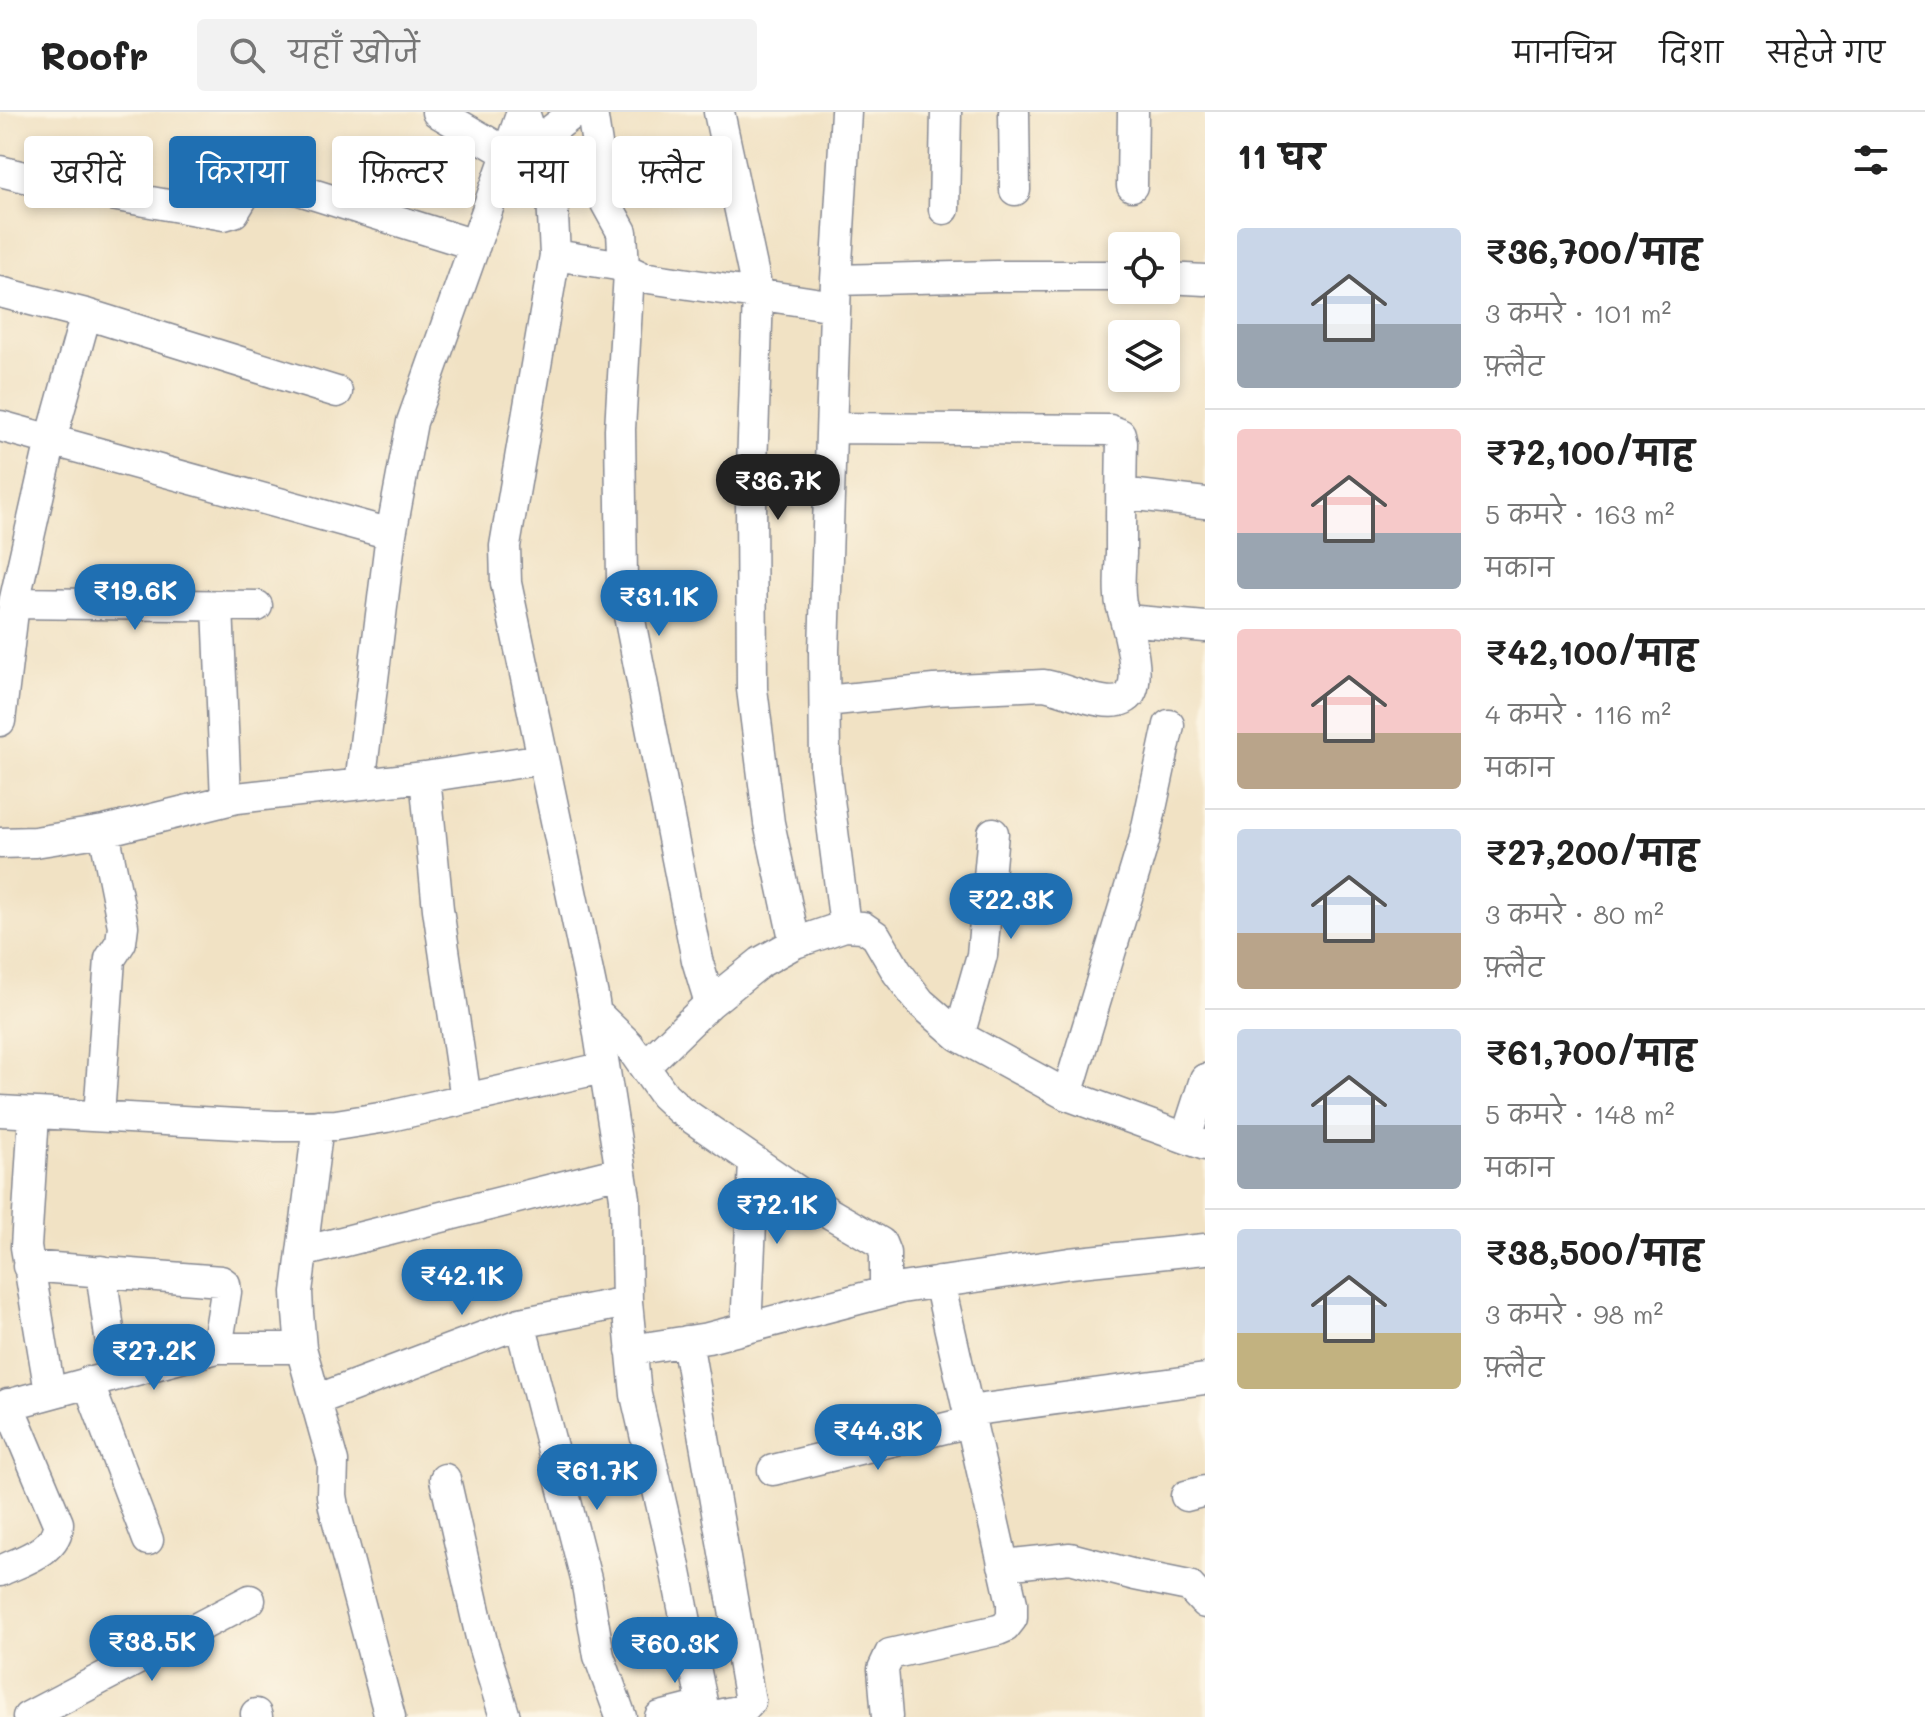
<!DOCTYPE html>
<html lang="hi">
<meta charset="utf-8">
<style>
:root{--surface:#fff;--page:#f2f2f2;--text:#222;--muted:#767676;--line:#e0e0e0;--accent:#1f6fb2}
body{margin:0;font-family:Mali,"Playpen Sans Deva",sans-serif;background:var(--page);color:var(--text);height:100vh;display:flex;flex-direction:column;font-size:30px;white-space:nowrap}
*{box-sizing:border-box;margin:0}
p{font-size:26px;color:var(--muted)}
.icon{flex:none;width:44px;height:44px;fill:none;stroke:currentColor;stroke-width:2;stroke-linecap:round;stroke-linejoin:round}
.map{position:relative;flex:1;overflow:hidden}
.details{display:flex;flex-direction:column;background:var(--surface);width:720px}
.details>*{flex:none}
.hud{position:absolute;left:24px;top:24px;width:760px;height:72px;display:flex;gap:16px}
.tools{position:absolute;left:1108px;top:120px;display:grid;gap:16px}
.tools a{display:grid;place-items:center;width:72px;height:72px;border-radius:8px;background:var(--surface);box-shadow:0 4px 12px #0003;font-size:40px}
.price{position:absolute;translate:-50% -68px;padding:0 18px;border-radius:28px;background:var(--accent);color:#fff;font-size:26px;line-height:52px;filter:drop-shadow(0 2px 4px #0008)}
.price::after{content:'';position:absolute;left:50%;top:48px;width:24px;height:18px;margin-left:-12px;background:inherit;clip-path:polygon(0 0,100% 0,50% 100%)}
.price.on{background:#222;color:#fff}
ul{padding:0;list-style:none}
li{display:flex;align-items:center;gap:24px;height:200px;padding:0 32px}
li+li{border-top:2px solid var(--line)}
li span{display:grid;place-items:center;flex:none;width:224px;height:160px;border-radius:8px;color:#555}
li>.icon{margin-inline-start:auto}
span .icon{width:96px;height:96px;fill:#fffc;stroke-width:1}
li b{font-size:34px}
h2{display:flex;justify-content:space-between;align-items:center;height:96px;padding:0 32px;font-size:34px}
.tag{padding:0 28px;border-radius:8px;background:var(--surface);box-shadow:0 4px 12px #0003;font-size:28px;line-height:72px}
.tag.on{background:var(--accent);color:#fff}
header{display:flex;align-items:center;gap:48px;box-sizing:border-box;height:112px;padding:0 40px;background:var(--surface);border-bottom:2px solid var(--line)}
header strong{font-size:38px}
nav{display:flex;gap:44px;margin-inline-start:auto;font-size:28px}
.search{width:560px;height:72px;background:var(--page);display:flex;align-items:center;gap:20px;box-sizing:border-box;padding:0 28px;border-radius:8px;color:var(--muted);font-size:30px}
main{display:flex;flex:1;min-height:0}
.map>svg:first-child{display:block}
.lines{fill:none;stroke-linecap:round;stroke-linejoin:round}
.minor-casing{stroke:#868891;stroke-width:33}
.minor{stroke:#fff;stroke-width:30}
</style>
<header>
<strong>Roofr</strong>
<div class="search"><svg class="icon" aria-label="search" viewBox="0 0 24 24"><circle cx="10" cy="10" r="6"/><path d="M15 15l6 6"/></svg>यहाँ खोजें</div>
<nav><a>मानचित्र</a><a>दिशा</a><a>सहेजे गए</a></nav>
</header>
<main>
<div class="map">
<svg width="1205" height="1605" viewBox="0 0 1205 1605">
<rect width="100%" height="100%" fill="#fcf5e5"/>
<filter id="ink" filterUnits="userSpaceOnUse"><feTurbulence type="fractalNoise" baseFrequency=".0125" numOctaves="2"/><feDisplacementMap in="SourceGraphic" scale="16" xChannelSelector="R" yChannelSelector="G"/><feConvolveMatrix kernelMatrix="1 2 1 2 8 2 1 2 1" color-interpolation-filters="sRGB"/></filter>
<filter id="wash" filterUnits="userSpaceOnUse"><feTurbulence type="fractalNoise" baseFrequency=".006" numOctaves="4" result="noise"/><feDisplacementMap in="SourceGraphic" scale="32" xChannelSelector="R" yChannelSelector="G"/><feGaussianBlur stdDeviation="1.8" result="paint"/><feColorMatrix in="noise" values="0 0 0 0 0 0 0 0 0 0 0 0 0 0 0 0 0 1.4 0 .05"/><feComposite in="paint" operator="in"/></filter>
<g filter="url(#wash)">
<rect width="100%" height="100%" fill="#f1e2c4"/>
</g>
<g filter="url(#ink)">
<g class="lines">
<defs>
<path id="minor" d="M437,0L507,41
M524,0L552,85L555,143L505,434L506,471L593,884L625,1086L627,1190L636,1283L670,1430L705,1605
M592,0L606,91L622,120L624,156
M719,0L758,183L751,383L752,577L769,711L795,831
M1014,0L1015,78
M535,31L575,0
M0,59L61,74L224,103L234,100L252,70L261,66L475,133
M1132,74L1133,0
M944,97L946,0
M555,143L617,153L642,165L835,194
M629,160L620,317L622,468L697,848L710,891
M1166,166L1205,168
M836,168L996,164H1122
M0,180L86,202L337,280
M0,314L391,422
M1121,381L1205,391
M14,491L257,494
M218,494L226,688
M1126,508L1205,515
M825,589L934,578L1043,573C1063,575 1107,599 1126,586C1146,573 1126,510 1121,492C1118,476 1120,458 1121,442C1121,405 1121,368 1122,331L1120,322L1110,318L833,316
M0,609L14,491L51,328L86,202
M425,665L438,797L466,987
M360,672L391,422L412,310L522,0
M0,731L35,730L104,719L237,686L425,665L543,647
M845,814L825,656L824,538L836,168L846,0
M595,900L628,932L664,983L680,998L831,1102L881,1131L885,1141V1180
M959,924L982,843L993,721
M645,954L710,891L761,850L795,831L845,814L863,815L876,824L897,860L920,890L959,924L1067,983L1205,1033
M1067,983L1144,729L1169,613
M0,999L276,1014L336,1013L386,1005L602,956
M34,1002L26,1135L50,1280
M99,1004L110,847L121,830L123,814L104,719
M318,1013L297,1180L298,1201L301,1236L333,1350L332,1383L334,1395L390,1605
M1186,1026L1205,967
M302,1140L620,1060
M28,1154L221,1169L225,1172L226,1180L217,1236
M101,1159L115,1262
M520,1211L586,1467L599,1544L621,1605
M746,1216L754,1050
M687,1229L750,1589L742,1598L709,1605
M631,1238L708,1226L901,1176L1070,1151L1205,1137
M88,1270L148,1428
M316,1288L520,1211L627,1190
M0,1295L217,1236H301
M968,1299L1205,1267
M773,1358L970,1310
M445,1367L482,1530L505,1605
M1186,1384L1205,1379
M1003,1453L1070,1446L1135,1463L1189,1474L1205,1491
M0,1459C21,1449 58,1439 58,1411L8,1292
M256,1602L257,1605
M28,1605L250,1488
M660,1605L703,1594
M887,1605L883,1557L890,1542L998,1518L1005,1515L1012,1506V1491L939,1170"/>
</defs>
<use href="#minor" class="minor-casing"/>
<use href="#minor" class="minor"/>
</g>
</g>
</svg>
<div class="tools">
<a><svg class="icon" aria-label="locate" viewBox="0 0 24 24"><circle cx="12" cy="12" r="6"/><path d="M12 2v4M12 18v4M2 12h4M18 12h4"/></svg></a>
<a><svg class="icon" aria-label="layers" viewBox="0 0 24 24"><path d="M12 4l9 5-9 5-9-5zM3 14l9 5 9-5"/></svg></a>
</div>
<b class="price on" style="left:778px;top:410px">₹36.7K</b>
<b class="price" style="left:135px;top:520px">₹19.6K</b>
<b class="price" style="left:659px;top:526px">₹31.1K</b>
<b class="price" style="left:1011px;top:829px">₹22.3K</b>
<b class="price" style="left:777px;top:1134px">₹72.1K</b>
<b class="price" style="left:462px;top:1205px">₹42.1K</b>
<b class="price" style="left:154px;top:1280px">₹27.2K</b>
<b class="price" style="left:878px;top:1360px">₹44.3K</b>
<b class="price" style="left:597px;top:1400px">₹61.7K</b>
<b class="price" style="left:152px;top:1571px">₹38.5K</b>
<b class="price" style="left:675px;top:1573px">₹60.3K</b>
<div class="hud">
<a class="tag">खरीदें</a>
<a class="tag on">किराया</a>
<a class="tag">फ़िल्टर</a>
<a class="tag">नया</a>
<a class="tag">फ़्लैट</a>
</div>
</div>
<section class="details">
<h2>11 घर<svg class="icon" aria-label="filters" viewBox="0 0 24 24"><path d="M4 7h16M4 17h16"/><circle cx="9" cy="7" r="2"/><circle cx="15" cy="17" r="2"/></svg></h2>
<ul>
<li><span style="background:linear-gradient(#c9d6e8 60%,#9aa5b1 0)"><svg class="icon" aria-label="home" viewBox="0 0 24 24"><path d="M3 11l9-7 9 7M6 9v11h12V9"/></svg></span><div><b>₹36,700/माह</b><p>3 कमरे · 101 m²</p><p>फ़्लैट</p></div></li>
<li><span style="background:linear-gradient(#f6c9c9 65%,#9aa5b1 0)"><svg class="icon" aria-label="home" viewBox="0 0 24 24"><path d="M3 11l9-7 9 7M6 9v11h12V9"/></svg></span><div><b>₹72,100/माह</b><p>5 कमरे · 163 m²</p><p>मकान</p></div></li>
<li><span style="background:linear-gradient(#f6c9c9 65%,#b9a48a 0)"><svg class="icon" aria-label="home" viewBox="0 0 24 24"><path d="M3 11l9-7 9 7M6 9v11h12V9"/></svg></span><div><b>₹42,100/माह</b><p>4 कमरे · 116 m²</p><p>मकान</p></div></li>
<li><span style="background:linear-gradient(#c9d6e8 65%,#b9a48a 0)"><svg class="icon" aria-label="home" viewBox="0 0 24 24"><path d="M3 11l9-7 9 7M6 9v11h12V9"/></svg></span><div><b>₹27,200/माह</b><p>3 कमरे · 80 m²</p><p>फ़्लैट</p></div></li>
<li><span style="background:linear-gradient(#c9d6e8 60%,#9aa5b1 0)"><svg class="icon" aria-label="home" viewBox="0 0 24 24"><path d="M3 11l9-7 9 7M6 9v11h12V9"/></svg></span><div><b>₹61,700/माह</b><p>5 कमरे · 148 m²</p><p>मकान</p></div></li>
<li><span style="background:linear-gradient(#c9d6e8 65%,#c2b280 0)"><svg class="icon" aria-label="home" viewBox="0 0 24 24"><path d="M3 11l9-7 9 7M6 9v11h12V9"/></svg></span><div><b>₹38,500/माह</b><p>3 कमरे · 98 m²</p><p>फ़्लैट</p></div></li>
</ul>
</section>
</main>
